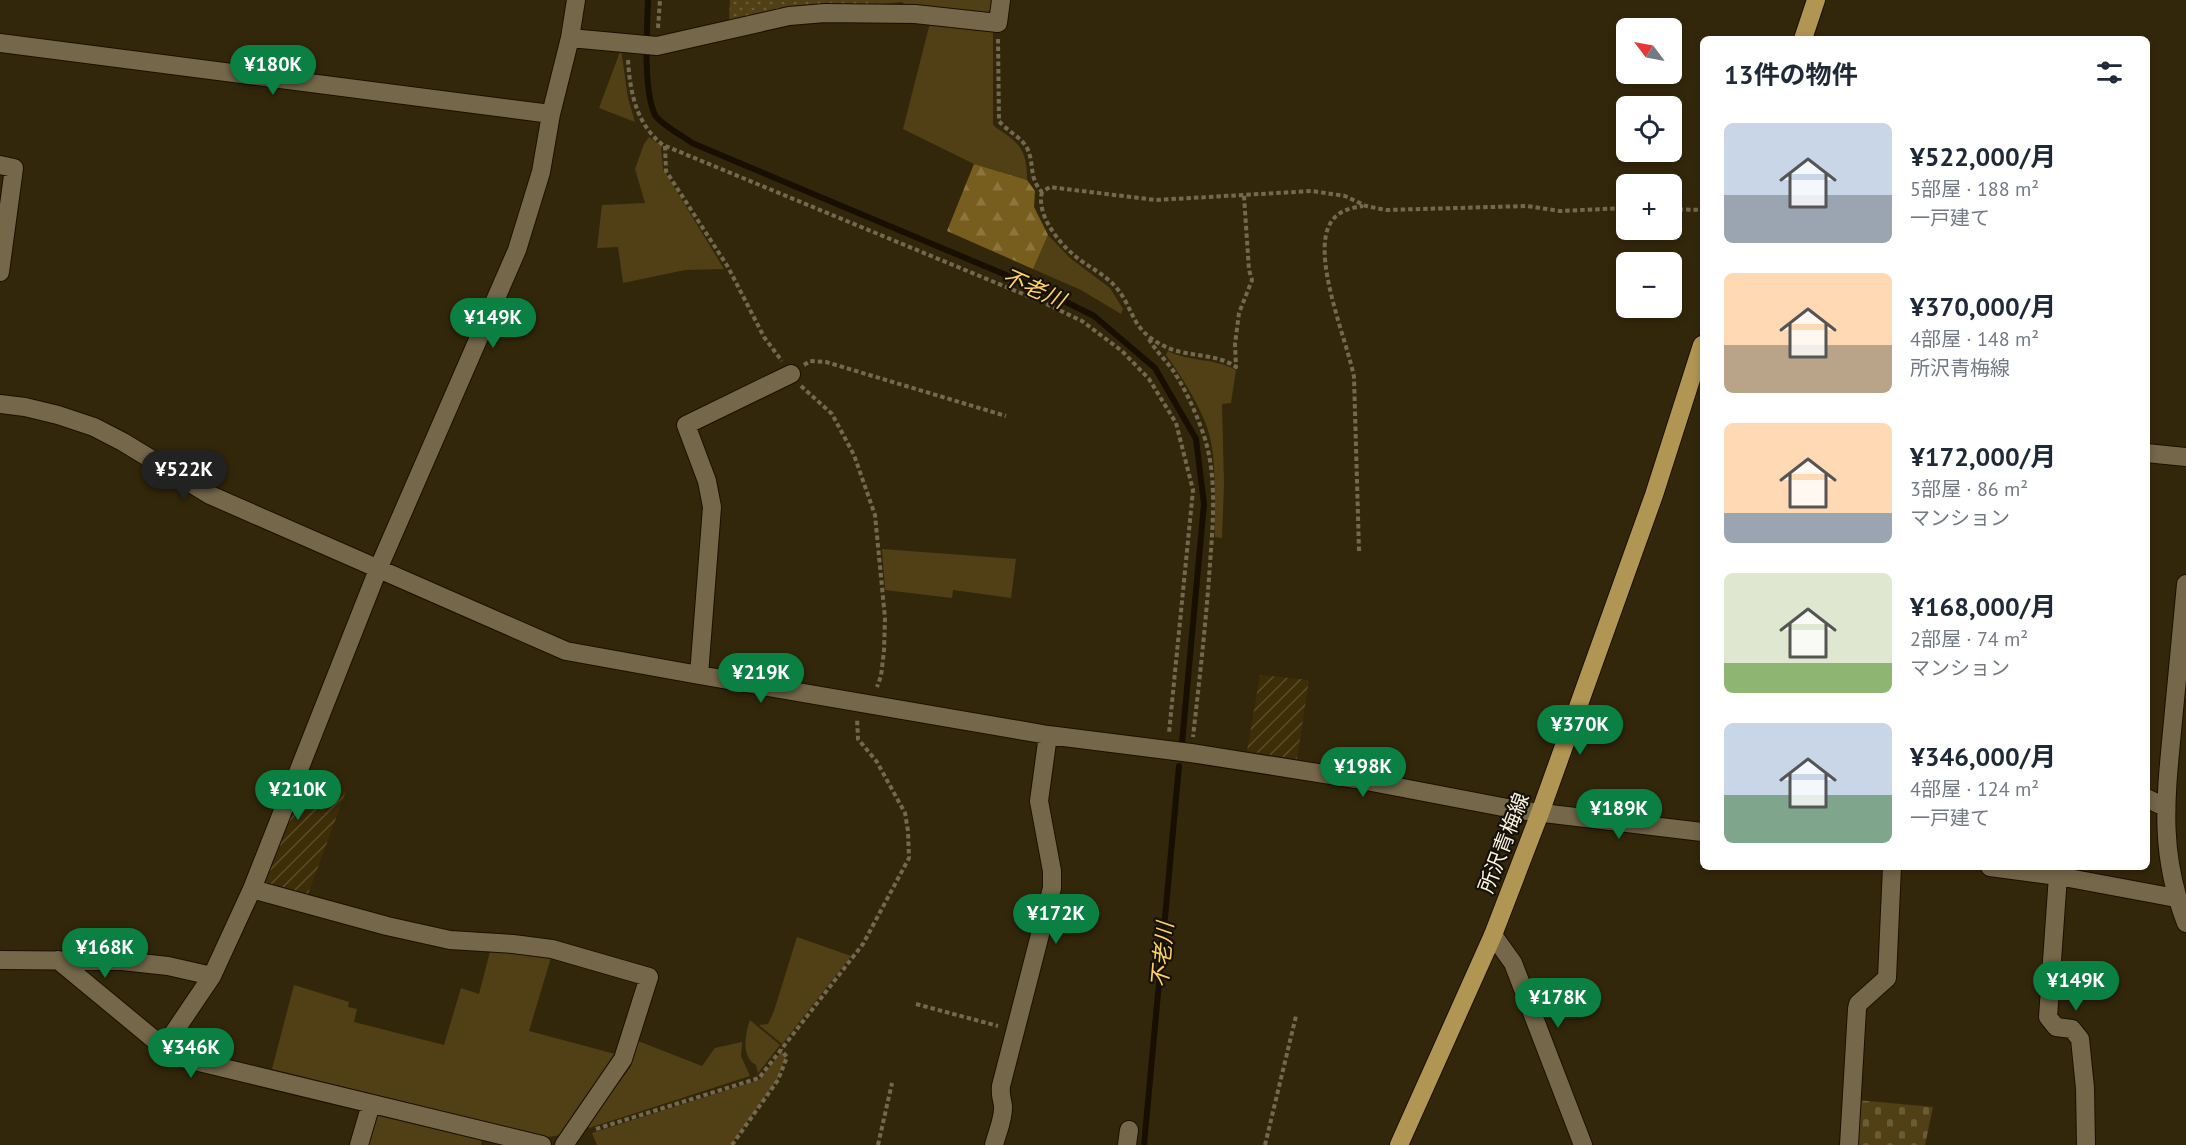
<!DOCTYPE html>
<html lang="ja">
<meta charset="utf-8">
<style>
:root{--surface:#fff;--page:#f6f6f7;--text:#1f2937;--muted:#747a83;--accent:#0b8043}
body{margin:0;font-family:"PT Sans","Noto Sans JP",sans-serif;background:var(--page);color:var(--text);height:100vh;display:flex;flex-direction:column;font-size:22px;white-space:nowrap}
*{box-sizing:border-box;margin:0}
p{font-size:20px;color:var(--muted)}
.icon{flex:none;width:33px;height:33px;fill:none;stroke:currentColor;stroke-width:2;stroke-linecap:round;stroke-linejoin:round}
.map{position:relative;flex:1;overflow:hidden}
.details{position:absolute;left:1700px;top:36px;width:450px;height:834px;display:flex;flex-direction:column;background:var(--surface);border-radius:9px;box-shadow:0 3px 9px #0003}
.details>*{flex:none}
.needle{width:39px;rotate:302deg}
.buttons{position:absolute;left:1616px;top:18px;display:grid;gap:12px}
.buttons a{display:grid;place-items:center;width:66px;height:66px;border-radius:9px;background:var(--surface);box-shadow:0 3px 9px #0003;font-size:30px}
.price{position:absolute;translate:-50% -51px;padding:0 14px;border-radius:21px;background:var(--accent);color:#fff;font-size:20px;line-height:39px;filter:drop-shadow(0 2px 3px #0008)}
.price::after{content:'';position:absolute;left:50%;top:36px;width:18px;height:14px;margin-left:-9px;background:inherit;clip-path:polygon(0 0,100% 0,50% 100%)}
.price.current{background:#222;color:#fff}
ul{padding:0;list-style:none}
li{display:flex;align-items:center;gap:18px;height:150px;padding:0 24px}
li span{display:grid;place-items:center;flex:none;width:168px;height:120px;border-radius:9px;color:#555}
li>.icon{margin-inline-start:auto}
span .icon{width:72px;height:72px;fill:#fffc;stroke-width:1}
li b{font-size:26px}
h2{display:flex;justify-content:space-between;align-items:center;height:72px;padding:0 24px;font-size:26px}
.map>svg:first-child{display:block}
.industrial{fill:url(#industrial-furrows)}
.grass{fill:#514016}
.forest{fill:url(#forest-firs)}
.cemetery{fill:url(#cemetery-stones)}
.park{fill:url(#park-dots)}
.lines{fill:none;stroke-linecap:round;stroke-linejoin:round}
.stream{stroke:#190f00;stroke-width:6}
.minor-casing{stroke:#1b1000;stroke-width:20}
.major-casing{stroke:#1b1000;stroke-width:20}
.path{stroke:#736951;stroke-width:4;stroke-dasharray:4.5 3;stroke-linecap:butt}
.minor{stroke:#74674a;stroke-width:18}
.major{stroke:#b19552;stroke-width:18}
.labels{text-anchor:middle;stroke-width:4.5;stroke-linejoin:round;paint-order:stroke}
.street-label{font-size:21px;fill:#f9f1e1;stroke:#161106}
.water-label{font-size:22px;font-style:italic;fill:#ffd161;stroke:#161106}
</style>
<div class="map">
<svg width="2186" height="1145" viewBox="0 0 2186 1145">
<defs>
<pattern id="industrial-furrows" width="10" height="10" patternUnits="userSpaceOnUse" patternTransform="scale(1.5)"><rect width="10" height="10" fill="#3d2e08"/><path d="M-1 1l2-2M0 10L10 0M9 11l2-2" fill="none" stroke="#5a4d2c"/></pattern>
<pattern id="forest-firs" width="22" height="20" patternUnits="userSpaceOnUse" patternTransform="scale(1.5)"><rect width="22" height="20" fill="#785e1e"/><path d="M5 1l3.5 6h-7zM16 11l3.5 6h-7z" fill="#8c763e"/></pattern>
<pattern id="cemetery-stones" width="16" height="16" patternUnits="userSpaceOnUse" patternTransform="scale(1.5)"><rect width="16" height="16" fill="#514016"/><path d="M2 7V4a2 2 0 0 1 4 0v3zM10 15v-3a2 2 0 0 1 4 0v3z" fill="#6b5c38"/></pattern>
<pattern id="park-dots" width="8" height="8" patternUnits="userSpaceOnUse" patternTransform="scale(1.5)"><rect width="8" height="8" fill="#514016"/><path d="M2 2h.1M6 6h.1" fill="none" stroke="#6b5c38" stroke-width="1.8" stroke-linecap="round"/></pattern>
</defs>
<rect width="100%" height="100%" fill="#33270b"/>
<path class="industrial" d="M1260,675L1309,680L1297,759L1247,751Z
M302,779L346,791L307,897L264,884L263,880Z"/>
<path class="grass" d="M876,0H995L994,5L987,14L907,8L902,2L875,5Z
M931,19L993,30V124L995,127C1020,143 1027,150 1027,180L974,164L903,129Z
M621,49L628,98L635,122L599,108Z
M649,137L662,146L661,149L663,169L724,269L685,270L623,283L618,247L597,248L602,205L645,203L635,169L644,144Z
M1048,235L1070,258L1110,288L1123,309L1121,314L1081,290L1033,269Z
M1168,351C1189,362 1215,358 1236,370L1231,403L1222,404L1224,483L1222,538L1215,537C1214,503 1218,459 1207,427C1199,404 1180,374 1166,355Z
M882,549L1016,559L1011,598L953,590L952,598L885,590Z
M797,937L851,956L782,1044L759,1025L768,1024L774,1011Z
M491,948L552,954L529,1031L615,1054L561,1135L548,1137L272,1069L294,985L349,1002L348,1007L357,1009L354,1022L444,1045L461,988L479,994Z
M750,1020L780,1045L758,1073L756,1065C741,1057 745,1034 750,1020Z
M638,1041L702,1066L715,1048L742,1042L741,1056L750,1076L589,1128L588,1125L631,1066Z
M782,1051L785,1058L778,1079L731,1145H597L592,1133L759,1080Z
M382,1112L482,1138L481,1145H365L373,1117Z"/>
<path class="forest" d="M974,164L1027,180L1035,191L1034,207L1048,235L1033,269L947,231Z"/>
<path class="cemetery" d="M1857,1100L1933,1107L1925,1145H1853Z"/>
<path class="park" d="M730,0H876L875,5L729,21Z"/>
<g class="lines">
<path class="stream" d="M648,0C647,29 643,90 655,115C660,124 683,136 692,143L1044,291L1094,316L1155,368L1196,439L1204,504L1182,743
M1144,1145L1179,766"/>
<defs>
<path id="minor" d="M570,38L657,46L789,16L825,13L915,14L998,23L1001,0
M0,43L551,114
M0,165L14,168L0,272
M0,404L25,407L58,415L94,427L123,442L210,495L566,651L699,675L1048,735L1191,753L1356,779L1518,810L1702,832
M2146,453L2186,457
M2186,584C2182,630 2177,675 2173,721C2166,796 2158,850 2186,923
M699,675L712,507L707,481L686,425L791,374
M2146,798L2165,807
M1990,867L2058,876L2176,898
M2058,876L2048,1017L2056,1027L2072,1029L2080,1039L2085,1088L2086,1145
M252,889L387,926L450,940L513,944L552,949L649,977L623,1059L564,1145
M1493,935L1513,963L1583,1145
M0,960L122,961L168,966L212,976
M58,960L174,1056L542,1145
M164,1047L212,976L252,889L379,567L517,250L541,172L551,114L570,38L576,0
M359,1145L371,1104
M994,1145C997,1133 1004,1118 1003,1106C1002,1098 1000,1096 1001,1086L1052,888V871L1039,801L1048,735
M1127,1145L1129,1130
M1849,1145L1857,1009L1858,1004L1887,978L1892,867"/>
<path id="major" d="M1803,39L1816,0
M1399,1145L1493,935L1540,813L1654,495L1702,345"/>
</defs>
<use href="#minor" class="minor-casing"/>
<use href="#major" class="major-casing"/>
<path class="path" d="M658,28L660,0
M998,39L999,121C1007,131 1021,137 1027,148C1035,164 1028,177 1042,192L1050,187L1057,188L1156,200L1312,191L1345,196L1366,206L1386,210L1527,206L1560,211L1626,208
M628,60C630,92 636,124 663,145L1040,301L1082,321L1122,351L1149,379L1176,423L1193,490L1169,733
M665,146L666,171L728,267L764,337L782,361
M1042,192C1036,214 1058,242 1074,255C1086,266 1103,273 1114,285C1135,308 1129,328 1162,345C1185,358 1215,352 1236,367L1235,344L1239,313L1252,280L1249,270L1244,196
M1671,209L1702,210
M1149,339C1156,352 1168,362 1176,375C1187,393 1196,413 1203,433C1219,478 1212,531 1209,578C1205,631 1199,684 1193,737
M804,365L810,361L826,362L1006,416
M801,386L832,414L854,455L875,515L885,618L884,651L881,676L877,687
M1359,551L1354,377C1347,340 1310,255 1331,222C1338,211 1350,208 1363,206
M916,1004L998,1026
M596,1129L759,1078L863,944L909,858L908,831L905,813L877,762L858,739L857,718
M732,1145L778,1080L787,1057L781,1050
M878,1145L892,1083
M1265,1145L1296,1016"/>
<use href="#minor" class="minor"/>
<use href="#major" class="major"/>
</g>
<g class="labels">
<g class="street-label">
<text transform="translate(1504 843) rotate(-69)" y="7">所沢青梅線</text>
</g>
<g class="water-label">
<text transform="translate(1034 288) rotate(24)" y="8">不老川</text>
<text transform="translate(1162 955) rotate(-85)" y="8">不老川</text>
</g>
</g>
</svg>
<div class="buttons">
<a><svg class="needle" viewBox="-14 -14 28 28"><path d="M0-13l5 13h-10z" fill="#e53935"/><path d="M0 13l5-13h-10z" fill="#747a83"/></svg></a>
<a><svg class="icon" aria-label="locate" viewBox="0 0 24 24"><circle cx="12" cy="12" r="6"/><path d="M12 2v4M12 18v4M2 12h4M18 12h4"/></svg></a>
<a>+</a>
<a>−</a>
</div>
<b class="price" style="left:273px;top:96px">¥180K</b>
<b class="price" style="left:493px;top:349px">¥149K</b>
<b class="price current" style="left:184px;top:501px">¥522K</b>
<b class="price" style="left:761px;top:704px">¥219K</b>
<b class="price" style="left:1580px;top:756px">¥370K</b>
<b class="price" style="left:1363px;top:798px">¥198K</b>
<b class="price" style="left:298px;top:821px">¥210K</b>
<b class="price" style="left:1619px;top:840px">¥189K</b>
<b class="price" style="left:1056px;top:945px">¥172K</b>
<b class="price" style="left:105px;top:979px">¥168K</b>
<b class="price" style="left:2076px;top:1012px">¥149K</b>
<b class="price" style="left:1558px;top:1029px">¥178K</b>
<b class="price" style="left:191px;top:1079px">¥346K</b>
<section class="details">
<h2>13件の物件<svg class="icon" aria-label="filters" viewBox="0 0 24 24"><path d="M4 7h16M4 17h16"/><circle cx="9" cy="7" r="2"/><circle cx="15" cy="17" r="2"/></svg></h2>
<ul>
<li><span style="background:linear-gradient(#c9d6e8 60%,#9aa5b1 0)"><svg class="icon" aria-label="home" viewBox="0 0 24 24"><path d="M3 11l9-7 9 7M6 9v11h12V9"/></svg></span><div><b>¥522,000/月</b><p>5部屋 · 188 m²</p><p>一戸建て</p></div></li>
<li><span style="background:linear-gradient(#ffd9b3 60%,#b9a48a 0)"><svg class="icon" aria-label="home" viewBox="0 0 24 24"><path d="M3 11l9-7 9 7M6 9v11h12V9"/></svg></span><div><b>¥370,000/月</b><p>4部屋 · 148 m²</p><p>所沢青梅線</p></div></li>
<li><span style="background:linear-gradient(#ffd9b3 75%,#9aa5b1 0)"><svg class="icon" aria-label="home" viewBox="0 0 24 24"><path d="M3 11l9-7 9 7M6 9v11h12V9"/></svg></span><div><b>¥172,000/月</b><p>3部屋 · 86 m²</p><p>マンション</p></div></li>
<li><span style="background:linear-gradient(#dfe7d0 75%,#8fb573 0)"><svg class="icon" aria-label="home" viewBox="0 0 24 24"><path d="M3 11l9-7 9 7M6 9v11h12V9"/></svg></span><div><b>¥168,000/月</b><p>2部屋 · 74 m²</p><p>マンション</p></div></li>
<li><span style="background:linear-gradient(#c9d6e8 60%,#7fa58c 0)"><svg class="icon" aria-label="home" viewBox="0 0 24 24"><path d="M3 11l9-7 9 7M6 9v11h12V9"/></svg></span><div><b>¥346,000/月</b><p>4部屋 · 124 m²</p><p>一戸建て</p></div></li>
</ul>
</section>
</div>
